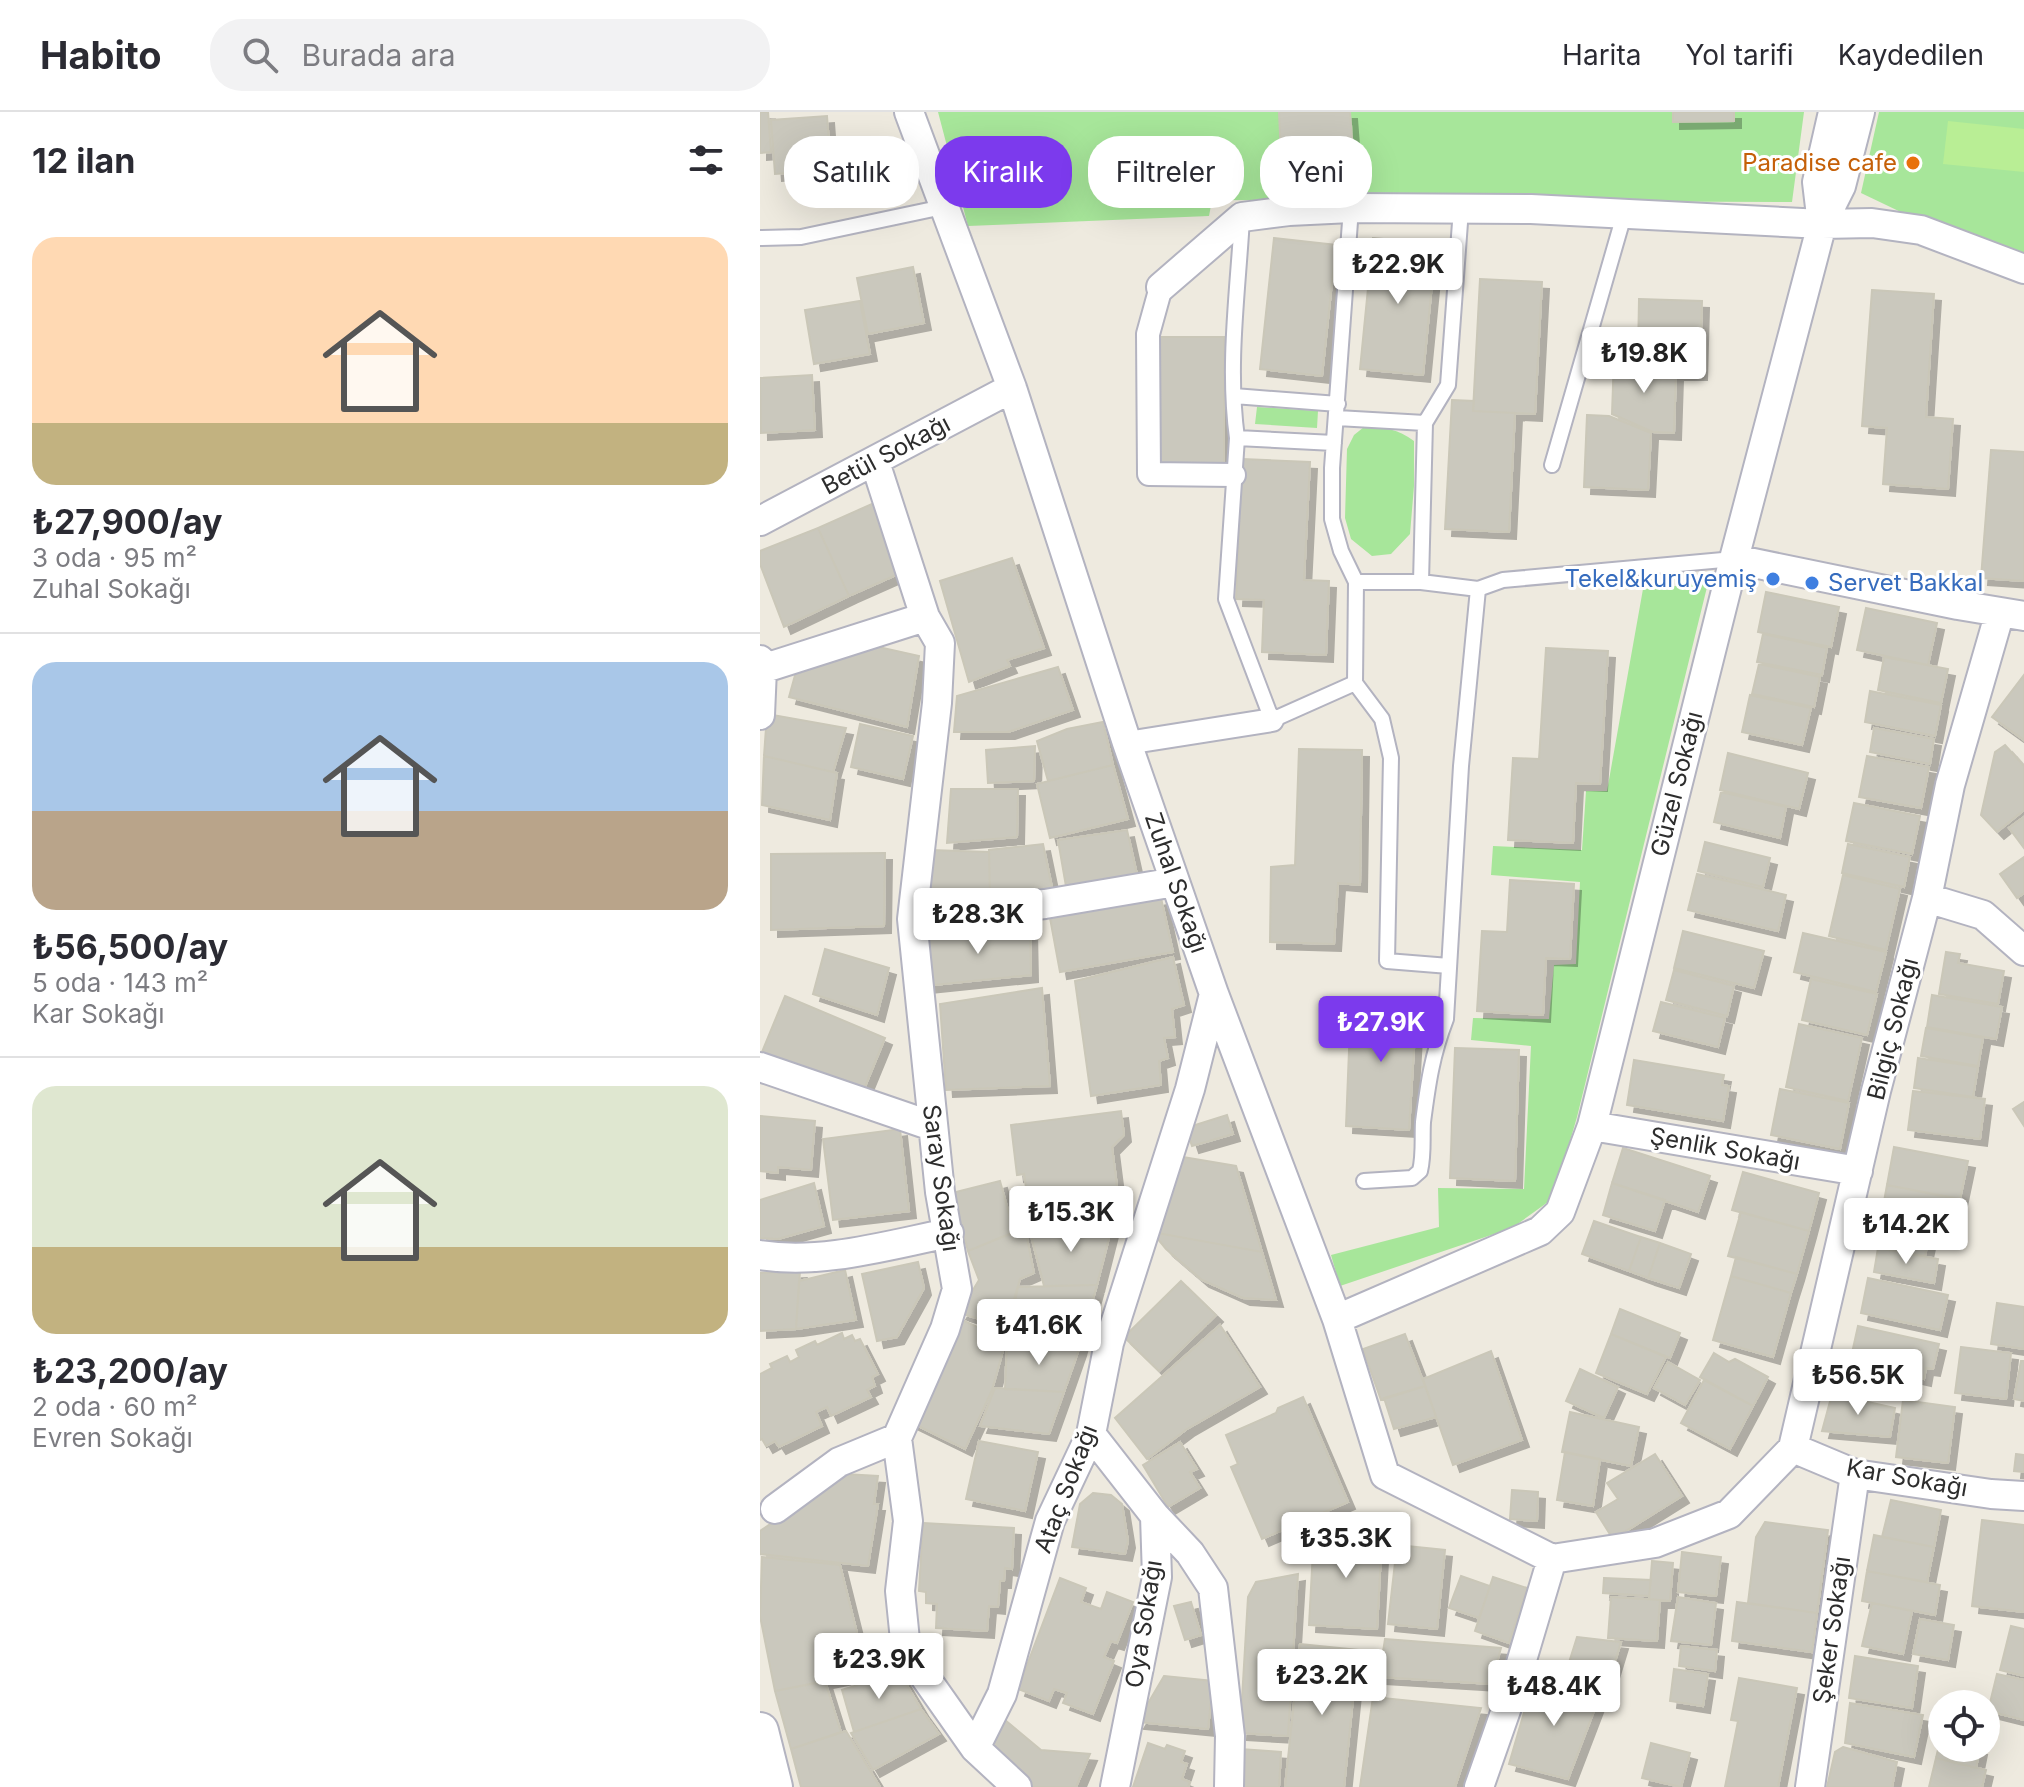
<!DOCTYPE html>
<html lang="tr">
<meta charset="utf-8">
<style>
:root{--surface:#fff;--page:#f2f2f3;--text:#2b2b33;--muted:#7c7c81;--line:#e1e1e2;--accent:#7c3aed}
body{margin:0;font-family:Inter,sans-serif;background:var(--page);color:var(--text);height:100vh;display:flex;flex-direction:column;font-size:30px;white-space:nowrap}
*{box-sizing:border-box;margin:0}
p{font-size:26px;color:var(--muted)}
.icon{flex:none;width:44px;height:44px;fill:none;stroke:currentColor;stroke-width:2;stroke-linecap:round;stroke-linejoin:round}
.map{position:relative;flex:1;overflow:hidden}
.details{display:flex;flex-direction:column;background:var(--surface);width:760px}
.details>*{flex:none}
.hud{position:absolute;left:24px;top:24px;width:760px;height:72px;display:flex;gap:16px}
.buttons{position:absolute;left:1168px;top:1578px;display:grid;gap:16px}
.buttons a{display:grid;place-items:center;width:72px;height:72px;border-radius:50%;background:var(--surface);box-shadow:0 8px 32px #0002;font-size:40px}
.price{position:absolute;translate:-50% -68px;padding:0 18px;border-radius:8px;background:#fff;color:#222;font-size:26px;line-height:52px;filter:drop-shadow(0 2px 4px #0008)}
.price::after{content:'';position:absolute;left:50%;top:48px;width:24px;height:18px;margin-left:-12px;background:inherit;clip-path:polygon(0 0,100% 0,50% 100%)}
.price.active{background:var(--accent);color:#fff}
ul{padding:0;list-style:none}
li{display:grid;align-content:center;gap:16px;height:424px;padding:0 32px}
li+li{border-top:2px solid var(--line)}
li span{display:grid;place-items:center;height:248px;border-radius:24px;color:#555}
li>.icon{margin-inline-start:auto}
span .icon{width:144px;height:144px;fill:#fffc;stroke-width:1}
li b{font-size:34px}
h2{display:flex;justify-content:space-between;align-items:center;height:96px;padding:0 32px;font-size:34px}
.pill{padding:0 28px;border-radius:32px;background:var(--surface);box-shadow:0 8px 32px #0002;font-size:28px;line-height:72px}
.pill.active{background:var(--accent);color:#fff}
header{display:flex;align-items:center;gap:48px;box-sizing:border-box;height:112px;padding:0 40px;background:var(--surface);border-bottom:2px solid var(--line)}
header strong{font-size:38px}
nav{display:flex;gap:44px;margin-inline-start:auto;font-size:28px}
.search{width:560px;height:72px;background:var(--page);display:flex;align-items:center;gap:20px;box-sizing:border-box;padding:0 28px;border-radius:32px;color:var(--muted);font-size:30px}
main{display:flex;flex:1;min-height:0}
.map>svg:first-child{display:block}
.green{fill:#a7e69a}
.pitch{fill:#b9ee95}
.building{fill:#cac8bd;stroke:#cac7b8;stroke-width:2;filter:url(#shadow)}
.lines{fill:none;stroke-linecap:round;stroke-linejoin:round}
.service-casing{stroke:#b3b3c0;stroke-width:18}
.pedestrian-casing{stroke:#b3b3c0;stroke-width:26}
.minor-casing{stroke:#b3b3c0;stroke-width:32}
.tertiary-casing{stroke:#b3b3c0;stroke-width:40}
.service{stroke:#fff;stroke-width:14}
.pedestrian{stroke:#fff;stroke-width:22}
.minor{stroke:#fff;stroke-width:28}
.tertiary{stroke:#fff;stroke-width:36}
.food-dot{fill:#e8710a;stroke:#fff;stroke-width:3}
.shop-dot{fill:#3f7fe0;stroke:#fff;stroke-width:3}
.labels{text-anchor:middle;stroke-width:6;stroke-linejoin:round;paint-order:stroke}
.food-label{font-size:24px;fill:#c56008;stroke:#fff;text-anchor:end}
.street-label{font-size:24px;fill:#2d2d2d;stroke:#fff}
.shop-label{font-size:24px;fill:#366cbe;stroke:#fff;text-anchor:end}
</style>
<header>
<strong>Habito</strong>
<div class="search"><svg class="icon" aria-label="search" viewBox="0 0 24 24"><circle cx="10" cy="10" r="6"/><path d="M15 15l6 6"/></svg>Burada ara</div>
<nav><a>Harita</a><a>Yol tarifi</a><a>Kaydedilen</a></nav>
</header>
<main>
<section class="details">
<h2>12 ilan<svg class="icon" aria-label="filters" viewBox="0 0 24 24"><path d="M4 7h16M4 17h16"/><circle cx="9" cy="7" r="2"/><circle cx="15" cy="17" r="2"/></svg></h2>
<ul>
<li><span style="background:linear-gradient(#ffd9b3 75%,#c2b280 0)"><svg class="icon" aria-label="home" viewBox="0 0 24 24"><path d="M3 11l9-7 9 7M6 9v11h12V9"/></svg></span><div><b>₺27,900/ay</b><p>3 oda · 95 m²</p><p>Zuhal Sokağı</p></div></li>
<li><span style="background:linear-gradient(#a9c7e8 60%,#b9a48a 0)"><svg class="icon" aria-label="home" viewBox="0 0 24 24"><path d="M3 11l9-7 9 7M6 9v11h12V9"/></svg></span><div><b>₺56,500/ay</b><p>5 oda · 143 m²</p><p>Kar Sokağı</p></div></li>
<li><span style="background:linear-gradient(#dfe7d0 65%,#c2b280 0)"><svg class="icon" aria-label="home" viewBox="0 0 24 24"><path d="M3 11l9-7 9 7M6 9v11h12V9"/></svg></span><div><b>₺23,200/ay</b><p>2 oda · 60 m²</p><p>Evren Sokağı</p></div></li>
</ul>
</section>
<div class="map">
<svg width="1264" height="1675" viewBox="0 0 1264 1675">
<defs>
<filter id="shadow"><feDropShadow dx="7" dy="7" stdDeviation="0" flood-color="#0004"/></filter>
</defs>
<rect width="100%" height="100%" fill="#eeeadf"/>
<path class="green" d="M178,0H1044L1032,90L452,88L449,104L208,114Z
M1119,0H1264V146L1147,103L1101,81Z
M497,295L558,299L557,316L495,312Z
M604,315C624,315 638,317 654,329V374L650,422L631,442L612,444L591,427L585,406L587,337L594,323Z
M948,471L817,1005L803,1053L788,1090L752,1116L580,1174L571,1143L679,1115L678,1076L764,1077L771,934L711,928L713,906L789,907L794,853L816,852L820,770L731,763L733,734L822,738L826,679H847L883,477Z"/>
<path class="pitch" d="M1188,9L1264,17V60L1183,52Z"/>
<path class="building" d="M0,0H8L11,40L0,41Z
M519,0H590L593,39L521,43Z
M913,0H974V9L913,10Z
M67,4L71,58L15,62L11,8Z
M514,126L576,133L562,264L500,257Z
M613,126L676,132L663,263L600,257Z
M153,155L164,211L108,222L97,166Z
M720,167L782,170L775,302L713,299Z
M1112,178L1174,182L1166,305L1193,307L1188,377L1123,372L1127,316L1102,314Z
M879,187L942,189L940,261H918L878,243Z
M100,189L110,242L54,252L45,198Z
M397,225H464V356H397Z
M854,245L876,246L916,261L914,321L893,320L852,302Z
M52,263L55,318L1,321L0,266Z
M692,288L714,289L713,299L755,301L749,420L685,417Z
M827,303L849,304L891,321L888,378L824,375Z
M1231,338L1264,340V469L1221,466Z
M482,347L550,350L544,468L569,469L566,543L502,540L504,488L476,487Z
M114,391L143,460L89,484L58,416Z
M58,416L89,484L24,515L0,452V439Z
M252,446L284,536L247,548L250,554L209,570L180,469Z
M1006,480L1079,495L1071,535L998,520Z
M1106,496L1177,511L1168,553L1097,538Z
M1003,522L1067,536L1062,563L997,550Z
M114,534L159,544L147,615L29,585L37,556Z
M786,536L848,539L840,672L816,671L813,731L748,728L753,646L779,647Z
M1124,545L1188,557L1181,591L1118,578Z
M999,552L1060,565L1054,595L992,582Z
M298,555L313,598L248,620H194L197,584Z
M1264,563V628L1232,605Z
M1110,579L1181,593L1175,624L1105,610Z
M990,583L1051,596L1042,633L982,620Z
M7,602L86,616L73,660L4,644Z
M343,610L353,653L288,669L277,629L307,617Z
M100,612L153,624L143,667L91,655Z
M1114,616L1174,627L1170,652L1110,640Z
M1245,633L1264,654V698L1237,720L1221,703L1235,640Z
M275,634L274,669L228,671L226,638Z
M539,637L602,638L600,773L578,771L574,832L510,830L511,755L535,753Z
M968,641L1048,661L1039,697L960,678Z
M4,644L77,661L70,708L2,693Z
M1107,644L1169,655L1161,696L1099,685Z
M353,653L368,707L290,726L277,672Z
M191,677H258L257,725L187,731Z
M961,680L1026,695L1020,726L954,710Z
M1094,691L1160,704L1152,742L1086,729Z
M1264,705V736L1249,716Z
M367,718L378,767L307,780L298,728Z
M945,730L1010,746L1003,775L938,759Z
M283,732L293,780L230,785L229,738Z
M1088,732L1150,745L1144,775L1082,761Z
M170,738L229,740L230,785L170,787Z
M125,741L124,814L11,818V742Z
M1264,745V781L1257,786L1240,762Z
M937,762L1026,783L1018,819L928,798Z
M1083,763L1140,777L1126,838L1069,824Z
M750,768L814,772L810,847L786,846L783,903L717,899L722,819L747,820Z
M401,786L413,840L300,860L290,806Z
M270,813L271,863L165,874L164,825Z
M923,819L1004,839L994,876L914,856Z
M1043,821L1126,840L1116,880L1034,860Z
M65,837L129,856L117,903L53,882Z
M1186,840L1200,842L1198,851L1244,859L1238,892L1179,882Z
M413,845L424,893L412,897L415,925L404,926L408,946L399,949L401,973L331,984L315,869Z
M914,858L974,874L967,904L906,888Z
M1051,867L1117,882L1107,923L1042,908Z
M282,876L290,974L186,978L180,892Z
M1172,883L1242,895L1236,927L1167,915Z
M25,884L125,926L102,982L2,940Z
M591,888H657L649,1018L586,1014Z
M901,890L965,906L958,935L893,919Z
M1039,912L1102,926L1088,989L1026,975Z
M1166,916L1223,926L1218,954L1161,944Z
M695,936L759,938L755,1069L690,1066Z
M1158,946L1218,955L1213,985L1154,976Z
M874,948L964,963L962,973L969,974L963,1009L867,993Z
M1020,977L1089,991L1080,1037L1011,1023Z
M1153,979L1225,987L1220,1027L1148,1018Z
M1264,990V1014L1253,997Z
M361,999L364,1023L352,1035L360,1098L271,1110L264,1062L257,1063L251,1013Z
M467,1003L473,1022L432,1034L426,1016Z
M0,1004L55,1009L51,1058L18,1055V1061L0,1059Z
M140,1017L149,1099L73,1108L63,1027Z
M1134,1035L1208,1049L1200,1087L1127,1073Z
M863,1036L950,1064L938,1100L852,1071Z
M423,1045L476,1054L502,1140L392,1120Z
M983,1060L1059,1081L1049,1119L972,1098Z
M240,1069L254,1120L208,1139L192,1081Z
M54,1071L64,1114L18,1127L0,1126V1088Z
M852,1071L905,1088L895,1119L843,1103Z
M1127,1073L1197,1087L1190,1119L1121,1106Z
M981,1100L1049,1119L1037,1162L968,1144Z
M1121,1106L1171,1116L1165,1144L1116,1135Z
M834,1109L881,1125L869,1159L822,1142Z
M352,1114L337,1173L284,1174L269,1116Z
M265,1116L274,1161L260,1167L246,1215L199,1201L219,1168L208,1139Z
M392,1120L502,1140L516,1188L483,1186L442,1168L406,1137Z
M881,1125L900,1131L888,1166L869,1159Z
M900,1131L931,1142L919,1176L888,1166Z
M1118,1136L1178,1147L1174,1171L1114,1160Z
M976,1145L1037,1162L1031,1181L971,1164Z
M158,1150L164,1176L137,1225L117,1229L102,1162Z
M85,1158L96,1208L36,1217L39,1169Z
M40,1159L36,1217L0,1219V1161Z
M971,1164L1031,1181L1013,1245L953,1228Z
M1108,1166L1188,1183L1180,1218L1101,1201Z
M421,1169L456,1203L399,1259L364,1225Z
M337,1173L319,1237L247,1230L258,1175Z
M1237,1191L1264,1195V1237L1231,1232Z
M860,1197L920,1221L910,1246L851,1222Z
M202,1208L246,1228L232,1278L205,1337L150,1310Z
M460,1213L500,1275L427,1317L387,1347L355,1306Z
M1098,1214L1179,1232L1173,1257L1166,1256L1164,1267L1090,1250Z
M82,1221L84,1227L92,1223L95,1229L100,1227L118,1262L112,1265L115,1274L107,1278L111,1285L71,1304L67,1295L56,1300L62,1314L19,1335L15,1329L6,1334L2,1327L0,1328V1262L12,1256L10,1252L27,1244L30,1250L39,1245L36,1238L55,1229L57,1233Z
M645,1222L665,1274L621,1288L603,1237Z
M851,1222L906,1245L887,1282L836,1261Z
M247,1230L319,1237L304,1280L245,1277Z
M1201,1235L1251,1241L1246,1287L1195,1281Z
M731,1239L762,1328L693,1353L663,1267Z
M954,1241L969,1250L975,1247L1008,1265L993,1294L940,1265Z
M1261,1249H1264V1289L1254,1287Z
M908,1250L940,1268L925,1293L894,1276Z
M820,1257L858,1275L844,1306L806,1289Z
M944,1268L993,1294L970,1337L921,1311Z
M665,1274L676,1305L634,1317L624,1286Z
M235,1276L304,1280L289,1322L220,1314Z
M1072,1282L1135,1296L1130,1325L1062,1319Z
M543,1285L588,1390L502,1427L471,1355L478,1352L466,1323L516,1301L518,1296Z
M1143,1288L1195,1295L1188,1351L1136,1345Z
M810,1300L879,1315L871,1354L802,1340Z
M219,1329L278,1340L265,1399L206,1387Z
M420,1330L437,1357L430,1360L440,1376L408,1395L383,1353Z
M805,1340L840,1347L833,1394L797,1388Z
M895,1342L922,1384L853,1427L836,1400L858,1387L847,1371Z
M1256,1342L1264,1343V1360L1254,1359Z
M84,1362L118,1364L114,1392H118L108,1454L0,1442V1419Z
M752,1378L778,1380L777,1409L750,1407Z
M333,1381L351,1383L362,1392L368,1429L365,1442L312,1435L320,1392Z
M1131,1388L1181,1398L1174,1435L1122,1425Z
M1222,1408L1264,1413V1500L1212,1494Z
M1005,1410L1068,1418L1057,1501L988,1491L996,1425Z
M163,1411L254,1416L252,1457L245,1456L244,1469H240L238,1495L229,1494L227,1519L176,1516L177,1492L166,1491V1480L159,1479Z
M554,1420L622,1424L617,1517L549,1513Z
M1114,1423L1174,1435L1167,1470L1107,1459Z
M637,1433L685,1438L677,1517L628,1512Z
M922,1440L961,1445L956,1484L918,1480Z
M2,1445L80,1453L107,1561L15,1579L0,1504Z
M892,1449L913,1451L910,1489L889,1487Z
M1107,1459L1180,1473L1175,1503L1102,1489Z
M538,1462L528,1624L480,1621L488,1485L496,1470Z
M701,1464L730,1474L719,1506L689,1496Z
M733,1465L767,1476L749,1531L715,1519Z
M300,1466L326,1476L321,1490L341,1497L347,1480L373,1490L357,1531L351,1529L344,1545L354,1549L333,1602L303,1591L307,1581L294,1577L289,1589L258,1577Z
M844,1466L891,1468L889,1484L843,1481Z
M851,1485L900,1488L897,1529L848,1526Z
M918,1485L956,1491L951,1533L911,1529Z
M431,1490L441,1523L425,1528L414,1494Z
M977,1490L1057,1501L1052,1540L972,1529Z
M1112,1491L1152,1499L1143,1542L1102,1534Z
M1160,1507L1194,1513L1188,1548L1153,1542Z
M1251,1514L1264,1517V1564L1240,1558Z
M817,1525L861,1530L850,1566L807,1557Z
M625,1527L741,1536L731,1572L619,1565Z
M540,1532L598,1538L584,1675H525Z
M921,1534L957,1538L955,1559L919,1554Z
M1095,1544L1158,1554L1152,1596L1089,1586Z
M914,1557L948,1562L943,1594L910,1589Z
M139,1560L161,1597L94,1620L82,1578Z
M1237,1562L1264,1568V1608L1228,1599Z
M404,1564L453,1569L448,1617L377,1610Z
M979,1566L1037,1576L1018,1675H965L978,1609L971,1608Z
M65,1569L81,1620L31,1637L15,1579Z
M773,1570L842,1578L808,1667L749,1652Z
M613,1585L721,1596L695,1675H600Z
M1090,1591L1163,1603L1154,1645L1085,1631Z
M1180,1596H1182V1625L1174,1623Z
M161,1597L179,1622L113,1658L91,1621Z
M245,1608L281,1638L330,1642L316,1675H266L220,1638Z
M86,1619L120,1675H41L31,1637Z
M1181,1625L1182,1636H1220L1216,1656L1176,1646Z
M388,1631L405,1637L407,1633L425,1639L421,1650L427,1652L422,1667L430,1670L428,1675H373Z
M891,1631L930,1641L921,1675L882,1666Z
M1083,1635L1137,1650L1132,1675H1067L1075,1640Z
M480,1637L521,1640L519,1675H477Z
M1176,1646L1226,1658L1222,1675H1169Z"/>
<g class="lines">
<defs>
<path id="service" d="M591,96L572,356V407L581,439L596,470
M482,106C478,178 467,254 477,326L466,487L512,608L595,571L596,470H661L718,477L743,468L974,447
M0,126L41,125L183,95
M474,284L578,292
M577,306L665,311L661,470
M665,311L688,273L701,97
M477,326L574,331
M792,353L864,103
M595,571L622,607L631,646L627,849L689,854
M604,1069L652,1066L660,1059C664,1043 662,1027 663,1010C668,972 672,943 686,907L701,654L718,477"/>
<path id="pedestrian" d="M401,175L388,222L389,362L474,363
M367,631L512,608"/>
<path id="minor" d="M149,0L252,276L367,631L454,882L577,1207L625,1363L792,1447
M1062,112L1081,74L1100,0
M401,175L482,105L529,99L591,96L771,97L1062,112L1112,111L1161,118L1264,157
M115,350L165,505L180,531L177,591L152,807L180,1080L197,1177L185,1217L137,1326L148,1409L140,1479L146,1538L215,1636L257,1675
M0,409L252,276
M974,447L1198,493L1264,504
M0,548L2,557L0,603
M2,557L165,505
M1167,786L1223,803L1264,839
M152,807L285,792L415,770
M0,955L172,1014
M832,1014L1098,1059
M0,1143C62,1153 128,1133 189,1121
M577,1207L780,1119L800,1100L832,1014L974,447L1062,112L1057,70L1073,0
M331,1322L395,1404L397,1465L355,1675
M1033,1336L1116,979L1167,786L1190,673L1240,500
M1033,1336L1095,1362L1231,1382L1264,1384
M15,1397L79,1350L137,1326
M395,1404L430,1441L453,1476L470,1624L469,1675
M792,1447L895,1431L969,1402L1033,1336
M215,1636L242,1582L290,1409L331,1322L349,1231L430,977L454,882
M719,1675L753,1578L792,1447
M1050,1675L1095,1362"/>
<path id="tertiary" d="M0,1619L14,1675"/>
</defs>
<use href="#service" class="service-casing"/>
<use href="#pedestrian" class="pedestrian-casing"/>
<use href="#minor" class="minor-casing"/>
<use href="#tertiary" class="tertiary-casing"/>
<use href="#service" class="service"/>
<use href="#pedestrian" class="pedestrian"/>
<use href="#minor" class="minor"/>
<use href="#tertiary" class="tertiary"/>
</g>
<circle class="food-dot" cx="1153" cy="51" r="8"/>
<g class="shop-dot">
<circle cx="1013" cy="467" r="8"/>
<circle cx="1052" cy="471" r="8"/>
</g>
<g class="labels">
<g class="food-label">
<text x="1137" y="59">Paradise cafe</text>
</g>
<g class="street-label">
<text transform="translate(126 343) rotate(-28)" y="8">Betül Sokağı</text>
<text transform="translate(917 672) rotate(-76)" y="8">Güzel Sokağı</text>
<text transform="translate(416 771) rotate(71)" y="8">Zuhal Sokağı</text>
<text transform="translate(1133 917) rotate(-76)" y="8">Bilgiç Sokağı</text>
<text transform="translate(965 1037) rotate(10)" y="8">Şenlik Sokağı</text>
<text transform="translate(181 1066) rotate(82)" y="8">Saray Sokağı</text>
<text transform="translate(1147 1366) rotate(10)" y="8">Kar Sokağı</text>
<text transform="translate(306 1377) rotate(-69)" y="8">Ataç Sokağı</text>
<text transform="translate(384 1512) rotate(-81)" y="8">Oya Sokağı</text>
<text transform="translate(1072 1518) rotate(-82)" y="8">Şeker Sokağı</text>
</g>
<g class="shop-label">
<text x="997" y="475">Tekel&amp;kuruyemiş</text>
<text x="1068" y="479" text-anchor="start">Servet Bakkal</text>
</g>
</g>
</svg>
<div class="buttons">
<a><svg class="icon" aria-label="locate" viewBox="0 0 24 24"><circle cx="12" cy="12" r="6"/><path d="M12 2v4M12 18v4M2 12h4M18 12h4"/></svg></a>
</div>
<b class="price" style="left:638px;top:194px">₺22.9K</b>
<b class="price" style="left:884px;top:283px">₺19.8K</b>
<b class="price" style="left:218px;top:844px">₺28.3K</b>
<b class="price active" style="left:621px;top:952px">₺27.9K</b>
<b class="price" style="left:311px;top:1142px">₺15.3K</b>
<b class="price" style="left:1146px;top:1154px">₺14.2K</b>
<b class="price" style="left:279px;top:1255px">₺41.6K</b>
<b class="price" style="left:1098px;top:1305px">₺56.5K</b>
<b class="price" style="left:586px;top:1468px">₺35.3K</b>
<b class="price" style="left:119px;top:1589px">₺23.9K</b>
<b class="price" style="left:562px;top:1605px">₺23.2K</b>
<b class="price" style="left:794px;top:1616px">₺48.4K</b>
<div class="hud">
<a class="pill">Satılık</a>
<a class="pill active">Kiralık</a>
<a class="pill">Filtreler</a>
<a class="pill">Yeni</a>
</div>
</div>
</main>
